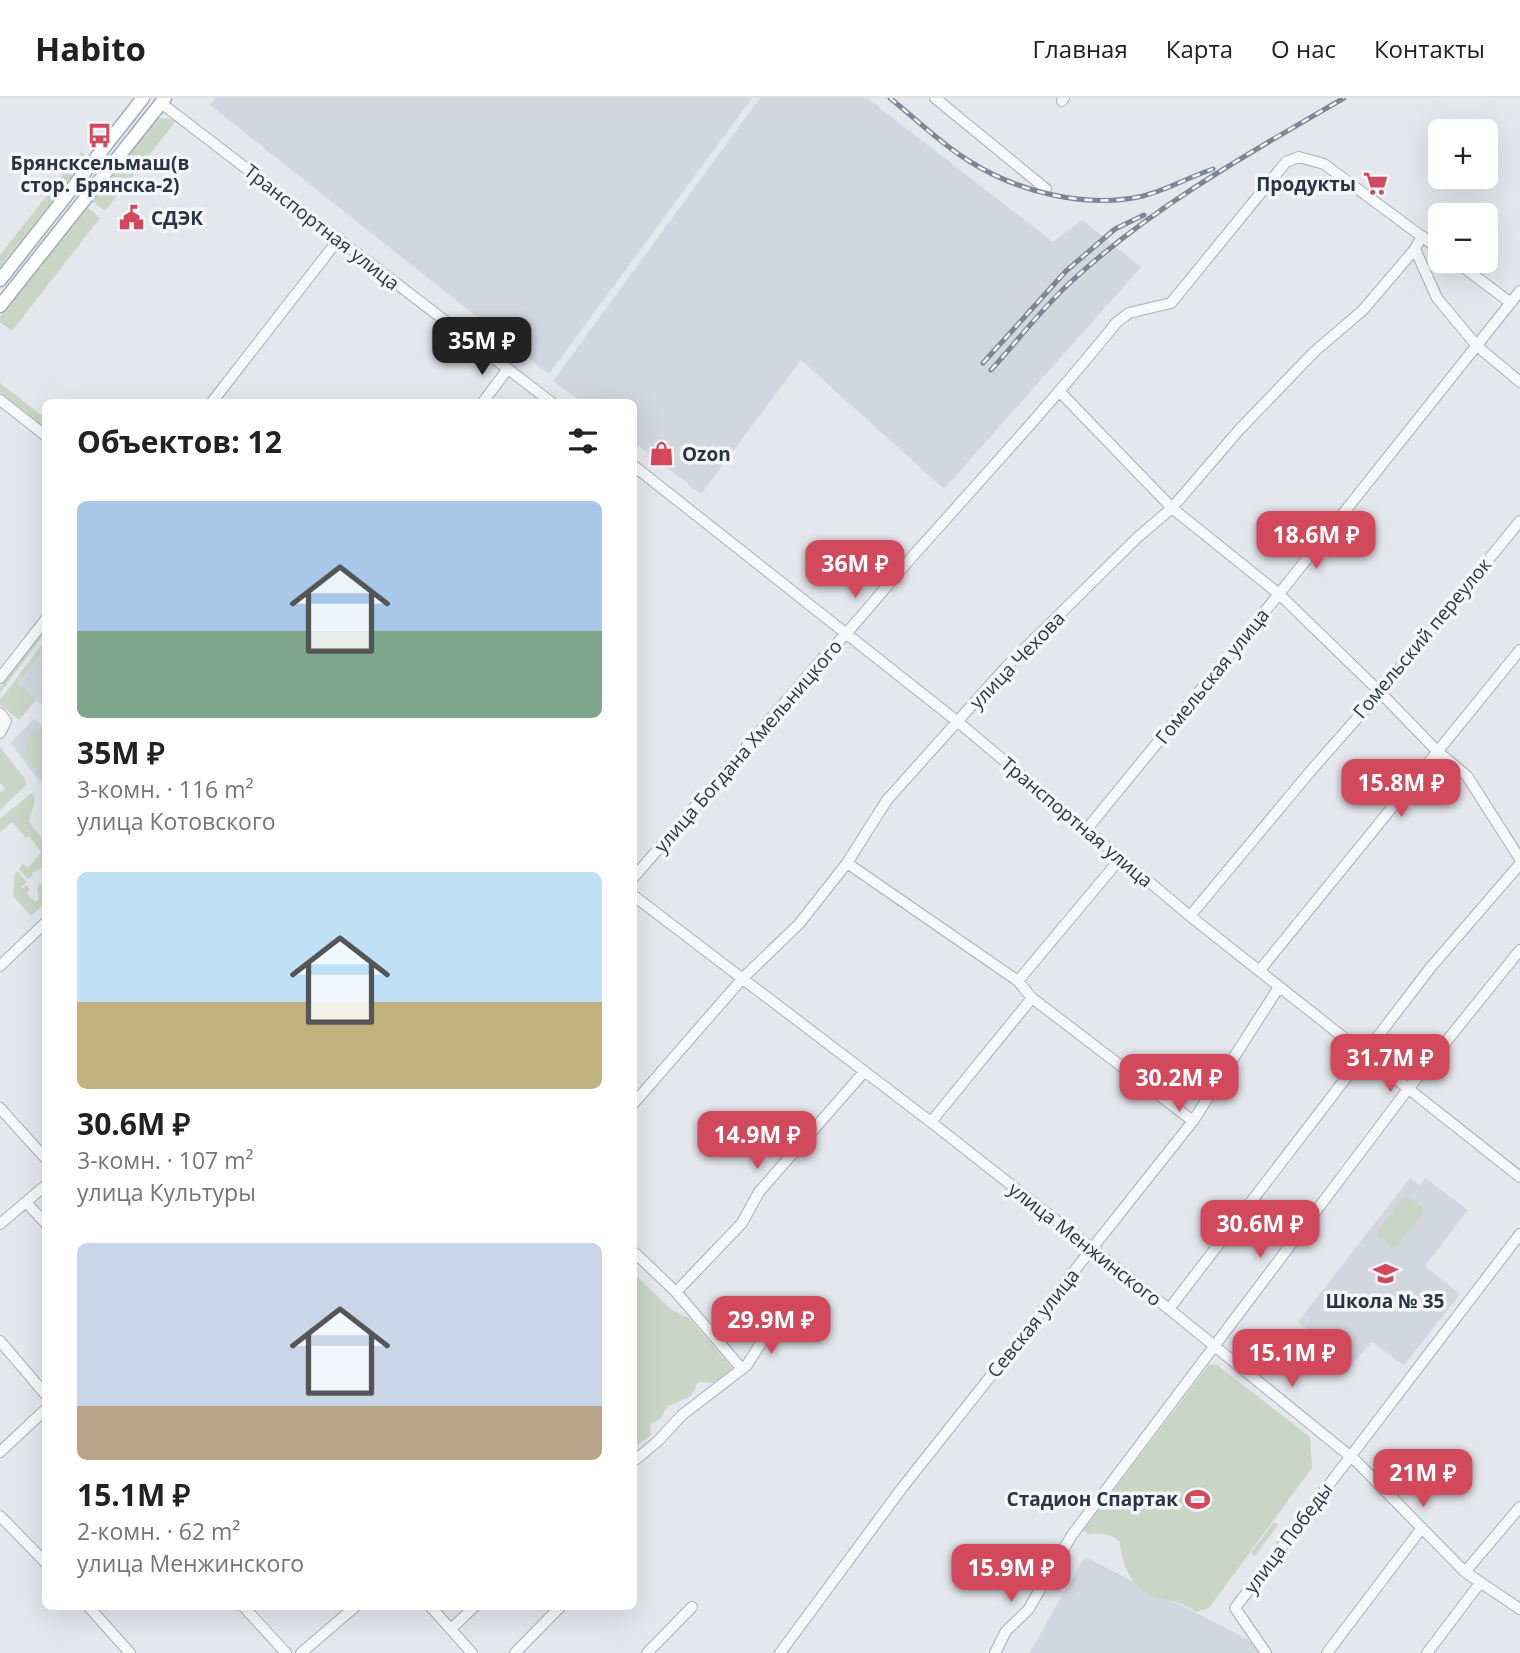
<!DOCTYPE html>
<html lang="ru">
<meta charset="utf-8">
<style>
:root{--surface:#fff;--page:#f6f6f6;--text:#222;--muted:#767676;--line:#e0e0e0;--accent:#d1495b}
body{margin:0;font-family:"Open Sans",sans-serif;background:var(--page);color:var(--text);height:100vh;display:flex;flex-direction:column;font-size:26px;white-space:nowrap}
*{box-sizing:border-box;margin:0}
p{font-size:23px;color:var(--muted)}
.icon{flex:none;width:38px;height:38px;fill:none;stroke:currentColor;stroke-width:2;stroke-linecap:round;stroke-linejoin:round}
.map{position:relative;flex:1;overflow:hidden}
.panel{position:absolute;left:42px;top:301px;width:595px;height:1211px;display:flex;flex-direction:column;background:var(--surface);border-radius:10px;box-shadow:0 7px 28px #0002}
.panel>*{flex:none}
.controls{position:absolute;left:1428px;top:21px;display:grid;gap:14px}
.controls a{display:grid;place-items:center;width:70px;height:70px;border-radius:10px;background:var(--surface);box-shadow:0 7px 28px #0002;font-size:35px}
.price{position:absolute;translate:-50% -60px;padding:0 16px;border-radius:14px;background:var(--accent);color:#fff;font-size:23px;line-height:46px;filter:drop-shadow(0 2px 4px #0008)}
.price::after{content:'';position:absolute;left:50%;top:42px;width:21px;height:16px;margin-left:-10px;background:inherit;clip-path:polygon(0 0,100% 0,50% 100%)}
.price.current{background:#222;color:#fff}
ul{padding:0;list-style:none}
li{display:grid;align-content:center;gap:14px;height:371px;padding:0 35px}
li span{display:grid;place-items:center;height:217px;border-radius:10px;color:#555}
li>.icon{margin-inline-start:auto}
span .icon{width:126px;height:126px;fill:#fffc;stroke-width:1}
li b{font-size:30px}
h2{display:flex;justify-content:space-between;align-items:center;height:84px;padding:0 35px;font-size:30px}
header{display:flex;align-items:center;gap:42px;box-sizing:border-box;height:98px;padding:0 35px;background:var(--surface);border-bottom:2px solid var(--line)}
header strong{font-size:33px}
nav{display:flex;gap:38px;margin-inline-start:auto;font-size:24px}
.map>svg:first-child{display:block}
.built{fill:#d2d6de}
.green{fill:#c9d6c5}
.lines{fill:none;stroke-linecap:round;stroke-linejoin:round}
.minor-casing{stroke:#a9aeb7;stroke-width:12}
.major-casing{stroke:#a3abb8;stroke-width:15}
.minor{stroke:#f7f8fa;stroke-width:10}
.major{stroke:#fff;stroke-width:12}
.rail-casing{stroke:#7d8696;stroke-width:5}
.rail{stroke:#f4f6f9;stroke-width:2.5;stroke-dasharray:8;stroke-linecap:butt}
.labels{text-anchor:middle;stroke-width:7;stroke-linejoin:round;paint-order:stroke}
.poi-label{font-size:19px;font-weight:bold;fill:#2b3445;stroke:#f4f6f9}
.street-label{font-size:19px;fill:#2b3445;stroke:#f4f6f9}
</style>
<header>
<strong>Habito</strong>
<nav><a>Главная</a><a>Карта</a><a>О нас</a><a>Контакты</a></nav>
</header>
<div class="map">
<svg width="1520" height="1555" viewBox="0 0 1520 1555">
<rect width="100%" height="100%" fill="#e4e7ec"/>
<path class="built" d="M216,0H752L549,276L210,7Z
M760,0H867L1053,144L1082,122L1141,169L944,391L801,262L701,396L634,344V304H582L553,283Z
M45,550V618L41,615L45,610L18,587Z
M45,620V691L11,645L34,621L41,626Z
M1410,1080L1420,1087L1425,1080L1468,1112L1425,1168L1460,1196L1404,1267L1372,1244L1353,1265L1298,1224Z
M1085,1459L1257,1546L1262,1555H1029Z"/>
<path class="green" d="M166,20L176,23L105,113L91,102L155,21Z
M81,54L87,59L0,169V157Z
M86,108L100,120L12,233L0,224V219Z
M0,285L45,320V330L0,294Z
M45,530V535L0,595V589Z
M45,542V550L18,586L36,602L19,622L0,606V602Z
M45,628H46L45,688L26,656C27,642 33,634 45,628Z
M0,649L25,681L26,687L0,712V693L2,694L5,690L0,685Z
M30,696H33L35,702L29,724L45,744L46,764L41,767L43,769L32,775L33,778L28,781L19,771L23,766L28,770L41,754L29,738L26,740L12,724L0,734V721Z
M17,773L27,784L21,789L23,790L26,787L30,791L27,795L35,804L39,801L37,790L40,785L42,787L45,784V805L31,818L13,798L15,776Z
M1405,1098L1423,1109L1424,1115L1395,1150L1377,1138V1133Z
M634,1176L672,1212L689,1220L734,1272L716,1285L698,1284L691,1298L668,1308L660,1321L650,1326L651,1337L634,1349Z
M1209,1267H1217L1310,1339L1312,1370L1209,1510L1196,1514C1183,1503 1170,1504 1154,1498C1131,1489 1122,1467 1120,1444C1109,1435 1102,1435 1088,1436L1083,1432Z
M1274,1424L1278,1427L1255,1458L1251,1455Z"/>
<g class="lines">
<defs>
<path id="minor" d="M935,0L1046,91
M1062,3L1064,0
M161,5L551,304
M1415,151L1437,200L1477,248L1520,284
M1455,163L1511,205
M1060,294L1172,410L1279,496L1380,594L1437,653L1467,678L1520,761
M0,302L46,338
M212,304L338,142
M483,304L507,272
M634,368L958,624L1190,818L1520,1079
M0,580L46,521
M0,615L6,623L0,635
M1086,732L1279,496L1520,193
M847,765L1018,883L1032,900L1193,1023
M634,779L824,559C858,525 887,486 920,450C986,376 1054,302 1117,224L1129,215L1171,205L1286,64L1299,59L1324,66L1440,152
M634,798L931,1024L1169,1211L1356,1363L1465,1474L1520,1511
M1190,818L1309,675L1380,594L1520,423
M0,868L46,824
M1260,872L1520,552
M1018,883L1120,761
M634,1005L743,880L799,826L847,765L887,702L1007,568L1138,439L1172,410L1239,332L1314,254L1363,212L1415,151L1422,138
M0,1010L46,1061
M931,1024L1032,900
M26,1104L46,1126
M0,1126L46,1087
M634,1154L676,1194L742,1271
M676,1194L742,1125L759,1094L864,974
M1169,1211L1431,869L1520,766
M0,1243L46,1297
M0,1354L46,1311
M634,1363L658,1343L682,1317L747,1267L775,1223
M0,1418L46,1465
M1465,1474L1520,1409
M88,1508L130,1555
M243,1508L286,1555
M430,1508L472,1555
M451,1531L475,1508
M301,1555L356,1508
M515,1555L561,1508
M647,1555L692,1509
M780,1555L902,1390L1193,1023L1279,889
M995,1555L1006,1533L1028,1512L1072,1437L1408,991L1520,852
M1266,1555L1235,1510L1520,1136
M1327,1555L1421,1431
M1427,1555L1480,1485"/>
<path id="major" d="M0,182L143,0
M0,208L165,0"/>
</defs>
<use href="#minor" class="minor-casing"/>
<use href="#major" class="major-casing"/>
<use href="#minor" class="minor"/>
<use href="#major" class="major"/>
<defs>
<path id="rail" d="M890,0C916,21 941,46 969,63C1018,94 1086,111 1143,98C1167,92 1189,79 1213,71
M983,265L1066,173L1115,131L1144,117
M991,272C1018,242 1044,208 1074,181C1154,108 1251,54 1344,0"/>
</defs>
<use href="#rail" class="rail-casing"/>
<use href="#rail" class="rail"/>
</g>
<defs>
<symbol id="bus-bare" viewBox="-9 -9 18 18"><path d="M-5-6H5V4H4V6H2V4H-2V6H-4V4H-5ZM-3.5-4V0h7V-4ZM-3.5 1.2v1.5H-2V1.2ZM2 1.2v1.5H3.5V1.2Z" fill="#d1495b" stroke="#f4f6f9" stroke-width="2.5" paint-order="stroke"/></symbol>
<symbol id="supermarket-bare" viewBox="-9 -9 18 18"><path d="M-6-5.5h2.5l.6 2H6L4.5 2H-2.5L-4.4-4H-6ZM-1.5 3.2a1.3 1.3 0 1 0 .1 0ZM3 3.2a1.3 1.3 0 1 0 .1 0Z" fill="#d1495b" stroke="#f4f6f9" stroke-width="2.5" paint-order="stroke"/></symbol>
<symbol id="civic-bare" viewBox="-9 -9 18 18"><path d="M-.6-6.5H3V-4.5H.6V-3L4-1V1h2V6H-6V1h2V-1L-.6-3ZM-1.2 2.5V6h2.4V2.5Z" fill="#d1495b" stroke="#f4f6f9" stroke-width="2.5" paint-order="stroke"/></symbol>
<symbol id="shop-bare" viewBox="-9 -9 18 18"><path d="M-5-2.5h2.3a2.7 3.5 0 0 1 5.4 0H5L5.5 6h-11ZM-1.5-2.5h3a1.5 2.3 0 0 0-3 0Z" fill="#d1495b" stroke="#f4f6f9" stroke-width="2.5" paint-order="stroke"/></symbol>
<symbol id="school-bare" viewBox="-9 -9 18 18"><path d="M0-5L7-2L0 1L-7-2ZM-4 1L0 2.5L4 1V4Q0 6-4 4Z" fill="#d1495b" stroke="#f4f6f9" stroke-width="2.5" paint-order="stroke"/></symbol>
<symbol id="stadium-bare" viewBox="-9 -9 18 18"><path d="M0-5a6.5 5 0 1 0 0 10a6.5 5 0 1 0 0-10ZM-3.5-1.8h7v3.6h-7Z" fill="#d1495b" stroke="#f4f6f9" stroke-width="2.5" paint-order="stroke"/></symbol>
</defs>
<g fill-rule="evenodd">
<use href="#bus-bare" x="82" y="20" width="35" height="35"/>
<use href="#supermarket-bare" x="1358" y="68" width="35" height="35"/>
<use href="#civic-bare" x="114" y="102" width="35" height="35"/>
<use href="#shop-bare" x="644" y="338" width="35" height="35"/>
<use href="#school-bare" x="1368" y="1158" width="35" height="35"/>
<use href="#stadium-bare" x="1180" y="1384" width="35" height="35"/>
</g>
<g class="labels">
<g class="poi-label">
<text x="100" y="72">Брянсксельмаш(в<tspan x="100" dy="22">стор. Брянска-2)</tspan></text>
<text x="1356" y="93" text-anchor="end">Продукты</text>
<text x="151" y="127" text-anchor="start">СДЭК</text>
<text x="682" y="363" text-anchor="start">Ozon</text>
<text x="1385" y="1210">Школа № 35</text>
<text x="1178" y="1408" text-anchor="end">Стадион Спартак</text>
</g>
<g class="street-label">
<text transform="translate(322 129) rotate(38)" y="7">Транспортная улица</text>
<text transform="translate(1422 540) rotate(-50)" y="7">Гомельский переулок</text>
<text transform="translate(1017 562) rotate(-46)" y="7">улица Чехова</text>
<text transform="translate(1212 578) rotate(-51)" y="7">Гомельская улица</text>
<text transform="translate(748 648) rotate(-49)" y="7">улица Богдана Хмельницкого</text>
<text transform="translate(1077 724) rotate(40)" y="7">Транспортная улица</text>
<text transform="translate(1085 1146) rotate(38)" y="7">улица Менжинского</text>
<text transform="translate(1033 1225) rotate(-51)" y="7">Севская улица</text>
<text transform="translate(1288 1440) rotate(-53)" y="7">улица Победы</text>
</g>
</g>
</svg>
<div class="controls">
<a>+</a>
<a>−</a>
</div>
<b class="price current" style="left:482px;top:279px">35M ₽</b>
<b class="price" style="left:1316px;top:473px">18.6M ₽</b>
<b class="price" style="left:855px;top:502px">36M ₽</b>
<b class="price" style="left:1401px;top:721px">15.8M ₽</b>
<b class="price" style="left:1390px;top:996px">31.7M ₽</b>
<b class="price" style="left:1179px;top:1016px">30.2M ₽</b>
<b class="price" style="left:757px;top:1073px">14.9M ₽</b>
<b class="price" style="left:1260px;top:1162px">30.6M ₽</b>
<b class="price" style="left:771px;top:1258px">29.9M ₽</b>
<b class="price" style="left:1292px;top:1291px">15.1M ₽</b>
<b class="price" style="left:1423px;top:1411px">21M ₽</b>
<b class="price" style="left:1011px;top:1506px">15.9M ₽</b>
<section class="panel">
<h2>Объектов: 12<svg class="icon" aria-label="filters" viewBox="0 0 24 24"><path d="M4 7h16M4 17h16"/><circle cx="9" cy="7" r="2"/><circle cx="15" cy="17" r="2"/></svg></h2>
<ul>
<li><span style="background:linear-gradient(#a9c7e8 60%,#7fa58c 0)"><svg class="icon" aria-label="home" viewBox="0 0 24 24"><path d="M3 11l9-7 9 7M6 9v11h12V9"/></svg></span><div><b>35M ₽</b><p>3-комн. · 116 m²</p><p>улица Котовского</p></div></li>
<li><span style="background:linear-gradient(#bfe0f5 60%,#c2b280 0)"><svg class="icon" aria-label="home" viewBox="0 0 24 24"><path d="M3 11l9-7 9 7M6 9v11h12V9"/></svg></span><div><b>30.6M ₽</b><p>3-комн. · 107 m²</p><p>улица Культуры</p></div></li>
<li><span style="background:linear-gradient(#c9d6e8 75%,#b9a48a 0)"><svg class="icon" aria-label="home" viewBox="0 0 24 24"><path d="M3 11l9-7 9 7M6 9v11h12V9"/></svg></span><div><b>15.1M ₽</b><p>2-комн. · 62 m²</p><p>улица Менжинского</p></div></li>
</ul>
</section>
</div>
